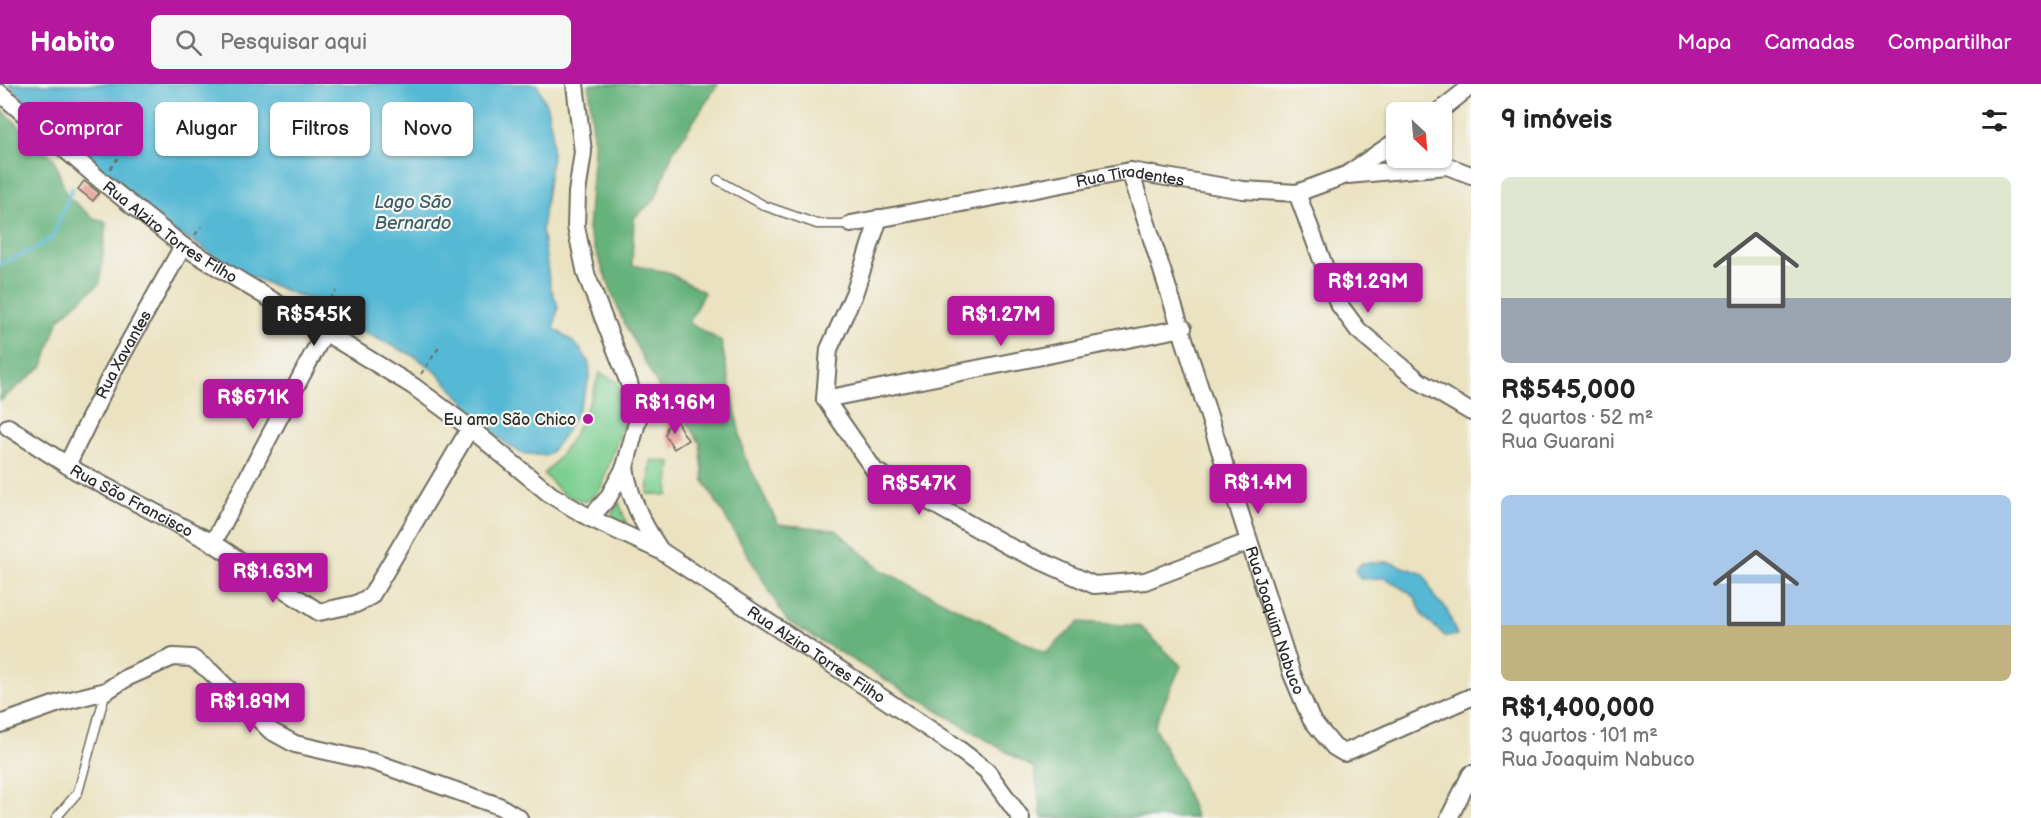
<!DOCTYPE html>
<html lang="pt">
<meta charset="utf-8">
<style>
:root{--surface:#fff;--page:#f6f6f6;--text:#222;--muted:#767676;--accent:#b5179e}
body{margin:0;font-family:"Balsamiq Sans",sans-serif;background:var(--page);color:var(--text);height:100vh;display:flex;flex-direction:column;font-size:22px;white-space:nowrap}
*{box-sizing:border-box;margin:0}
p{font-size:20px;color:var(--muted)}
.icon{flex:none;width:33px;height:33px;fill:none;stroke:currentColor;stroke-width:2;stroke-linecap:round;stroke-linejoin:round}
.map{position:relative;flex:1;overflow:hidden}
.details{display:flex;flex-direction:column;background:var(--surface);width:570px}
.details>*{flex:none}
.hud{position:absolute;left:18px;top:18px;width:570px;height:54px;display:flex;gap:12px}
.needle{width:39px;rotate:154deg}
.fabs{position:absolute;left:1386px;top:18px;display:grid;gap:12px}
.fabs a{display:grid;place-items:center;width:66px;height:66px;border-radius:9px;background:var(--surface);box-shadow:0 2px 4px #0004;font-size:30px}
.price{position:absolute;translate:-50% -51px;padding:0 14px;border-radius:6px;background:var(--accent);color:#fff;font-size:20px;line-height:39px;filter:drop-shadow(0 2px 3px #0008)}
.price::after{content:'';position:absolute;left:50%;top:36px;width:18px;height:14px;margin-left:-9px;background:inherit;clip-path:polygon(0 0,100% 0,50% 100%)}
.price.selected{background:#222;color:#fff}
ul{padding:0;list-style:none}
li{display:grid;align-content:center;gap:12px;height:318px;padding:0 30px}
li span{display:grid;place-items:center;height:186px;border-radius:9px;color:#555}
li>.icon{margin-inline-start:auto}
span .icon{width:108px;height:108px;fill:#fffc;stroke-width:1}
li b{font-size:26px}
h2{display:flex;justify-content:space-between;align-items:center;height:72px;padding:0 30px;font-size:26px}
.pill{padding:0 21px;border-radius:9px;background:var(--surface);box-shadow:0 2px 4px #0004;font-size:21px;line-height:54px}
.pill.selected{background:var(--accent);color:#fff}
header{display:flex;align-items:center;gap:36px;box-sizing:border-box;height:84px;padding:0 30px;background:var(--accent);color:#fff}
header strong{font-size:28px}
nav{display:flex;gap:33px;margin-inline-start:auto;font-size:21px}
.search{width:420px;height:54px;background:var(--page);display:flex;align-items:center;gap:15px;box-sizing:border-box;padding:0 21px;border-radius:9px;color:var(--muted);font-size:22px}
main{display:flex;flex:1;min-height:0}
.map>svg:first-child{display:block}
.green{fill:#7dcf91;stroke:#547d5e;stroke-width:1.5}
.forest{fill:#66b27b;stroke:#486e53;stroke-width:1.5}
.water{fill:#55b8d4;stroke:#407280;stroke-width:1.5}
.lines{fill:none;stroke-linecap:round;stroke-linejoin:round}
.stream{stroke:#55b8d4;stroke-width:4}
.building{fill:#e89490}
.lane-casing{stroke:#6e6b5f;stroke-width:11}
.street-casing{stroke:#6e6b5f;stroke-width:20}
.path{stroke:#6e6b5f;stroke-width:2;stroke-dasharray:4.5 4.5;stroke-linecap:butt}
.lane{stroke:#fff;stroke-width:8}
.street{stroke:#fff;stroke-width:16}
.poi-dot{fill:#b5179e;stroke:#f6f6f2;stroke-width:2}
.labels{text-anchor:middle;stroke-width:4.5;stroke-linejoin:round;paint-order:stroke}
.street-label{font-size:16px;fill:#2b2b2b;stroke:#f6f6f2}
.poi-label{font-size:16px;fill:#2b2b2b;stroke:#f6f6f2;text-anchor:end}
.water-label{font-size:18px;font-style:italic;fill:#3a5c66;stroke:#f6f6f2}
</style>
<header>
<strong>Habito</strong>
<div class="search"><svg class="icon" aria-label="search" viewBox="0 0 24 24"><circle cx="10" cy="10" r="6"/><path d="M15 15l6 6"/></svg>Pesquisar aqui</div>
<nav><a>Mapa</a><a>Camadas</a><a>Compartilhar</a></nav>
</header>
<main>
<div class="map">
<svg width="1471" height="734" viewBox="0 0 1471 734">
<rect width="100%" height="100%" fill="#f6f6f2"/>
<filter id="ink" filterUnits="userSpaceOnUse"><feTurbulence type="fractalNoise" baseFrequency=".0167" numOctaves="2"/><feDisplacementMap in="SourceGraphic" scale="12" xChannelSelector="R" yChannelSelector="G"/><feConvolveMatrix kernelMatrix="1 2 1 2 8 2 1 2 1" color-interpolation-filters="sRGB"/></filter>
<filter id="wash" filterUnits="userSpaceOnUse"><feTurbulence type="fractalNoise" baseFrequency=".008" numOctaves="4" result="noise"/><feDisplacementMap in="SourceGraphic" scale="24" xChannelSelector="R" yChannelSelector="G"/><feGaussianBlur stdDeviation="1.35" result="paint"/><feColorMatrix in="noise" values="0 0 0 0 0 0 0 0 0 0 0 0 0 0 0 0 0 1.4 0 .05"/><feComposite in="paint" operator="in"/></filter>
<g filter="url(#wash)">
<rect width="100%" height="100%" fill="#eae2c0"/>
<path class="green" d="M600,289L618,298L627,330L600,406L586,418L564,411L544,390C571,364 588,325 600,289Z
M651,376L671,378L668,411L648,410Z
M619,418L629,447L609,434Z"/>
<path class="forest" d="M589,0H718L673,68L655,115L634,134L632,181L667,188L704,208L689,239L721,257L744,371L778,440L836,446L881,486L1046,569L1079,538L1140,542L1181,582L1154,642L1181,696L1196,734H1042L1034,684L787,537L704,397L700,359L688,340L666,317L623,237L588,147L594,64Z
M0,24L54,75L67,112L94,135L106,138L100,199L59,235L43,282L0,317Z"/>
<path class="water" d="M9,0H537L547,23L552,47V72L542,145L550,202L558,222L554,245C565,250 586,267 589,281C594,302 563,359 546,372L521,369L500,355L437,289L416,273L363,248L337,241L329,236L312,217L224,182L201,162L165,143L89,81Z
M1389,478L1424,490L1435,514L1446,524L1457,551L1446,553L1424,533L1414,512L1386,494L1360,495L1355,486L1362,479Z"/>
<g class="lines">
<path class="stream" d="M0,180L31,167L53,153L72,104"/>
</g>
<g id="blocks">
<path class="building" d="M84,97L99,109L93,117L78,105Z
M676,337L688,356L674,365L665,351L667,343Z"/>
</g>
</g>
<g filter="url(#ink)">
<use href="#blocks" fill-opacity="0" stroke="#6e6b5f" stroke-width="1.5"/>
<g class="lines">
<defs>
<path id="lane" d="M718,96L765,122L817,140H851
M56,734L78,708L106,607"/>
<g id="street">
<path d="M575,0L583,68L577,109L576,143L586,190L629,299L638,335L625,383L608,414L590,434"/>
<path id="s1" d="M0,9L99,95L183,162L413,302L470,344L551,411L590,434L661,467L952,660L986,686L1021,734"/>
<path d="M1438,28L1471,2"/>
<path id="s2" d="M1130,87L1292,590L1311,635L1334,663L1344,669L1471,613"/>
<path d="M1348,91L1447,82L1471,91"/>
<path d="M1297,109L1338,219L1358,246L1419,297L1471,328"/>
<path d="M879,134L854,210L829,265L825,315L875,387L1010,463L1094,501L1145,497L1248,458"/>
<path id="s3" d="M851,140L1130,87L1243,106L1297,109L1346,91L1396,57"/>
<path d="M825,315L1183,244"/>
<path id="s4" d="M8,343L78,388L213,459L319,528L356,520L371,512L470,344"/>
<path id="s5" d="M67,381L113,287L183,162"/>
<path d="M625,383C629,413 643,441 660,466"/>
<path d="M213,459L324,249"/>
<path d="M0,640L59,619L106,607L128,593L173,573L192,574L210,587L271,647L295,660L374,678L499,722L519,734"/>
<path d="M1449,734L1471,690"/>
</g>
</defs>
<use href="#lane" class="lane-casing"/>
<use href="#street" class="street-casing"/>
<path class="path" d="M110,85L120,71
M195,151L201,143
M324,232L325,223L336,207
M421,290L440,262"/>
<use href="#lane" class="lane"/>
<use href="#street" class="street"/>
</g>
</g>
<circle class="poi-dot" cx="588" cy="335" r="6"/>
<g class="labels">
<g class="street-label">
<text dy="6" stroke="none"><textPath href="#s3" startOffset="284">Rua Tiradentes</textPath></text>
<text dy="6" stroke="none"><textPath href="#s1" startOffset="220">Rua Alziro Torres Filho</textPath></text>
<text dy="6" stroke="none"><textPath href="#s5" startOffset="124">Rua Xavantes</textPath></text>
<text dy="6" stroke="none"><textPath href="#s4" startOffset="144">Rua São Francisco</textPath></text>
<text dy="6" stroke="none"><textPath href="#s2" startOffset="472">Rua Joaquim Nabuco</textPath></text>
<text dy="6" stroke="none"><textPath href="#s1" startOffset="994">Rua Alziro Torres Filho</textPath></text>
</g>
<g class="poi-label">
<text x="576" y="341">Eu amo São Chico</text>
</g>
<g class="water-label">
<text x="413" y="124">Lago São<tspan x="413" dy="21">Bernardo</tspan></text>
</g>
</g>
</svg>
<div class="fabs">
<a><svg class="needle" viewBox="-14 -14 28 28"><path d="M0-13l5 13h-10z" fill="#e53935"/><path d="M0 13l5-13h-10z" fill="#767676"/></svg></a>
</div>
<b class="price" style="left:1368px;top:230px">R$1.29M</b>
<b class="price selected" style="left:314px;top:263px">R$545K</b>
<b class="price" style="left:1001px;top:263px">R$1.27M</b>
<b class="price" style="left:253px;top:346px">R$671K</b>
<b class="price" style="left:675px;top:351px">R$1.96M</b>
<b class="price" style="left:1258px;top:431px">R$1.4M</b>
<b class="price" style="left:919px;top:432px">R$547K</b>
<b class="price" style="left:273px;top:520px">R$1.63M</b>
<b class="price" style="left:250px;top:650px">R$1.89M</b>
<div class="hud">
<a class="pill selected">Comprar</a>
<a class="pill">Alugar</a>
<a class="pill">Filtros</a>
<a class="pill">Novo</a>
</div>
</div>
<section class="details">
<h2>9 imóveis<svg class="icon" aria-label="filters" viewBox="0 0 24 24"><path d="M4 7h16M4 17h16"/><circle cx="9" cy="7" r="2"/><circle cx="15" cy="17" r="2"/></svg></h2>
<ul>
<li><span style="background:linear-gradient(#dfe7d0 65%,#9aa5b1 0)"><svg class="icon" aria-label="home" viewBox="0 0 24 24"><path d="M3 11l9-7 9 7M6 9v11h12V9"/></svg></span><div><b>R$545,000</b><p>2 quartos · 52 m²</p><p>Rua Guarani</p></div></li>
<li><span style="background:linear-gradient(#a9c7e8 70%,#c2b280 0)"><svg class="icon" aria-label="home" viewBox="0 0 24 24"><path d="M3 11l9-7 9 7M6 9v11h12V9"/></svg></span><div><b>R$1,400,000</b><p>3 quartos · 101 m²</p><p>Rua Joaquim Nabuco</p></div></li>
</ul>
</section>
</main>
